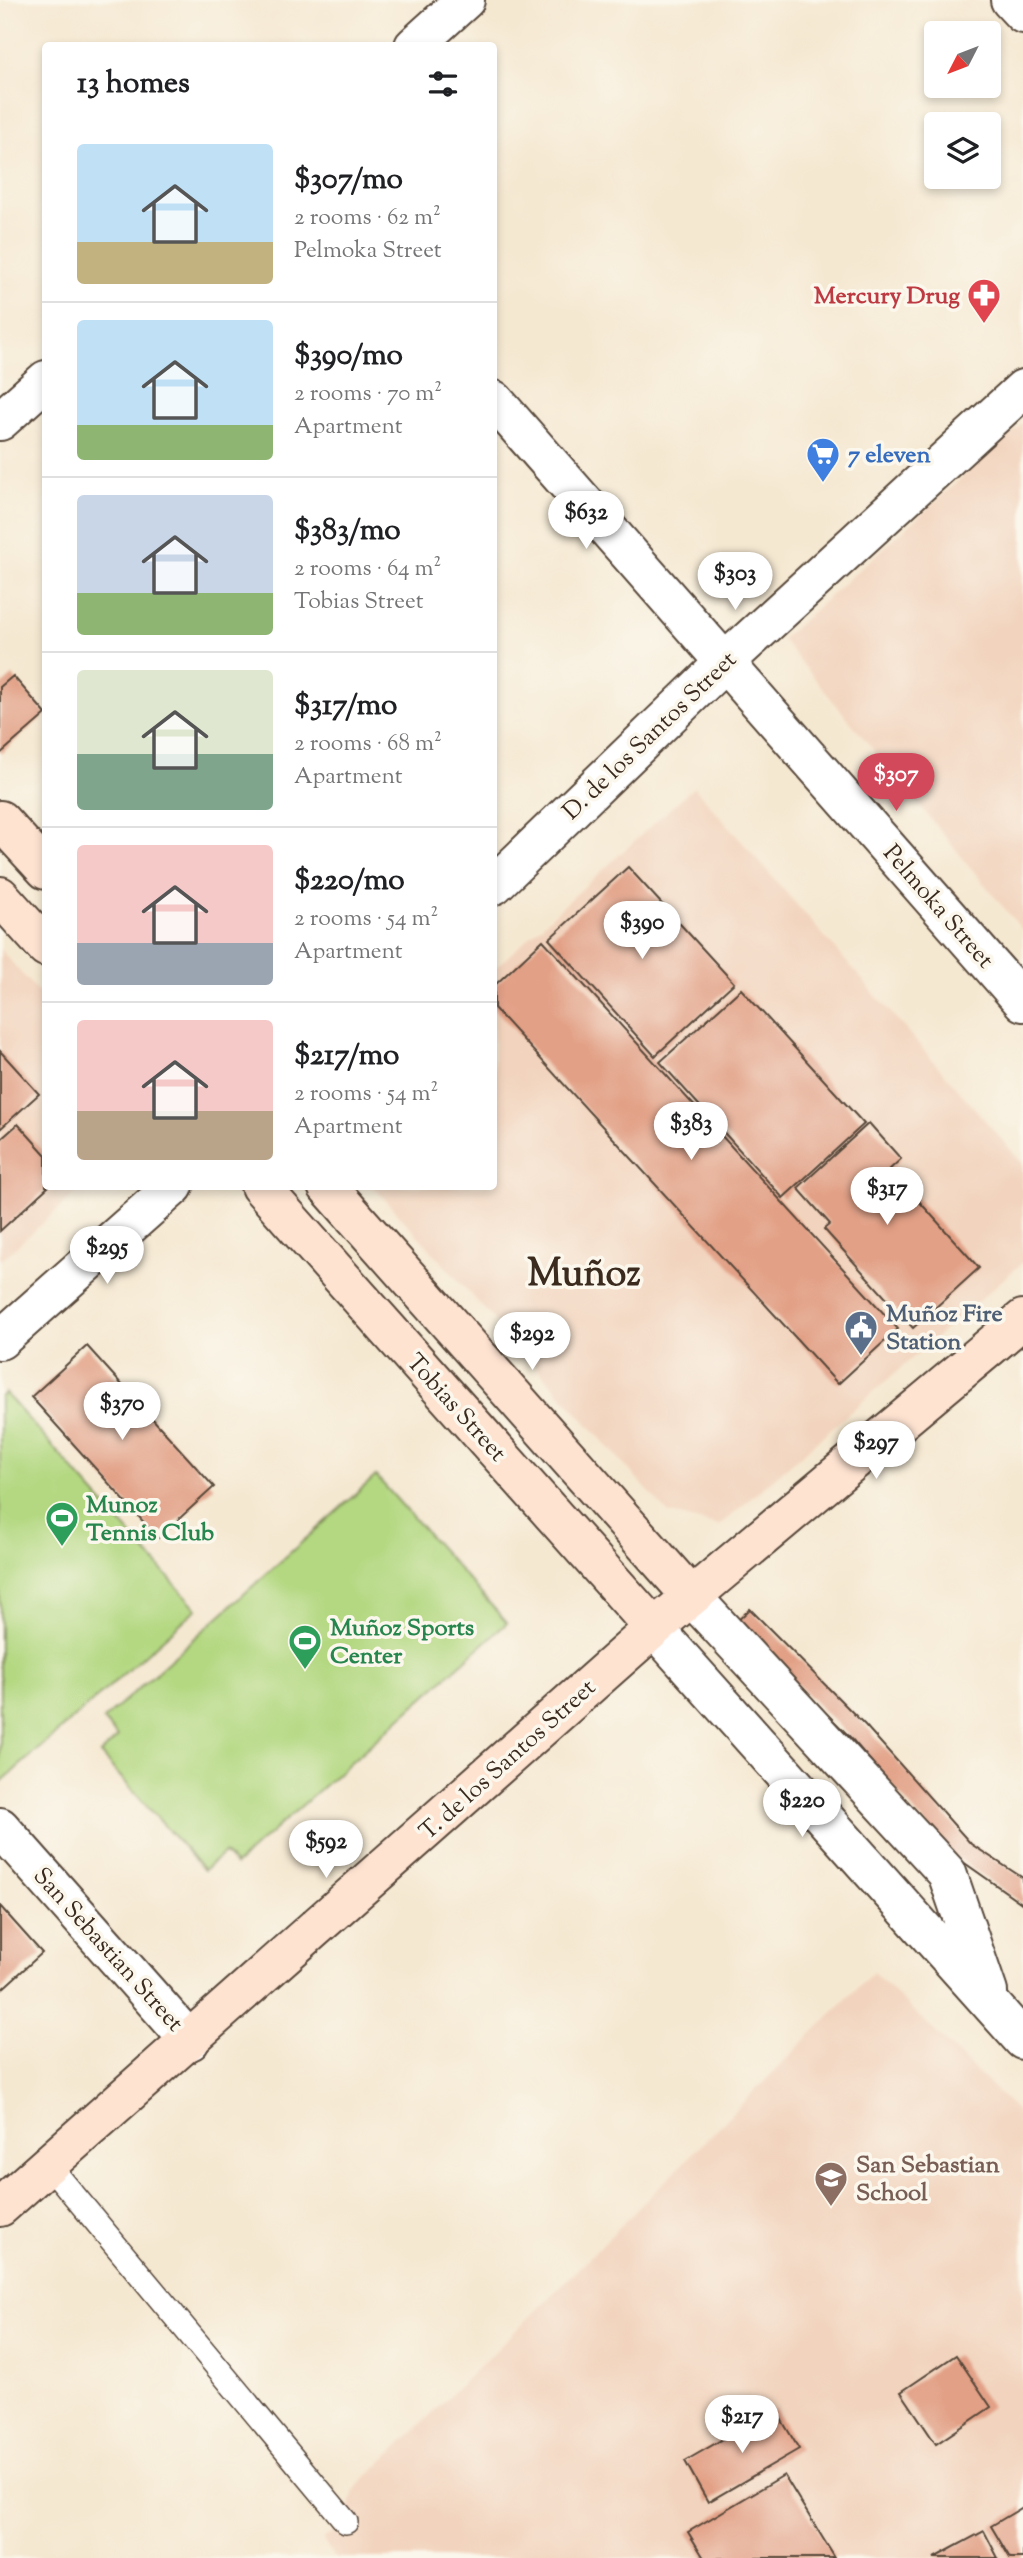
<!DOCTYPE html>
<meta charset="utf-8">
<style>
:root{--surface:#fff;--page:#f2f2f2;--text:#202124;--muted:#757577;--line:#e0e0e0;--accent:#d1495b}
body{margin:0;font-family:"Sorts Mill Goudy",serif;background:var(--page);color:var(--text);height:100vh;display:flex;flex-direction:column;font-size:26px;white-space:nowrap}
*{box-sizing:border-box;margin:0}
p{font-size:23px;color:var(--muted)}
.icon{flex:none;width:38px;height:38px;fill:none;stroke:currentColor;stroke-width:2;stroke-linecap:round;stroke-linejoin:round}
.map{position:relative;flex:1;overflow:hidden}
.side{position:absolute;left:42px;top:42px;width:455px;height:1148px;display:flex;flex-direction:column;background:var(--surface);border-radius:7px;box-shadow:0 4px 10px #0003}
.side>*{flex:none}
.needle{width:46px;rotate:228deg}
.tools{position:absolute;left:924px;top:21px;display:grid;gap:14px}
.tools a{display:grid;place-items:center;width:77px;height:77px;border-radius:7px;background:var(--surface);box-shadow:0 4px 10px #0003;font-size:35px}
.price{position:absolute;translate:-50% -60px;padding:0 16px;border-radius:24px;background:#fff;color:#222;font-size:23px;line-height:46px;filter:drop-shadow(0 2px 4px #0008)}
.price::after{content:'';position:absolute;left:50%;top:42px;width:21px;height:16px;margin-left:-10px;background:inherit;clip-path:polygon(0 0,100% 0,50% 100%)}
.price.on{background:var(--accent);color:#fff}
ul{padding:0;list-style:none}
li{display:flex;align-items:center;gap:21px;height:175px;padding:0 35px}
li+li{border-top:2px solid var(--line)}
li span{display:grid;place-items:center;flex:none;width:196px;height:140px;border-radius:7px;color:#555}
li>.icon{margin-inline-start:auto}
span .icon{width:84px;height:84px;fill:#fffc;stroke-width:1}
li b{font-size:30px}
h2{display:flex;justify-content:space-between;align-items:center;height:84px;padding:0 35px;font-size:30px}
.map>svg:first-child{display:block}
.built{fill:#f2d4be}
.green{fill:#b3d881;stroke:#778150;stroke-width:2}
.building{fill:#e2a086}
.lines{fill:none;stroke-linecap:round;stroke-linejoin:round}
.service-casing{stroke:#574639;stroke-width:26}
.minor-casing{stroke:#574639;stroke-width:42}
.tertiary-casing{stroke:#574639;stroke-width:42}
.secondary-casing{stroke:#574639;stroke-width:42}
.service{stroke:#fff;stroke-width:23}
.minor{stroke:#fff;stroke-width:38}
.tertiary{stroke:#fff;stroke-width:38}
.secondary{stroke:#fee3d1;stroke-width:38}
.labels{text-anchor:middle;stroke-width:7;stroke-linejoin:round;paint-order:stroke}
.health-label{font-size:24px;font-weight:bold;fill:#be3a42;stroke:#fbf7ec;text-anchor:end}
.shop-label{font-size:24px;font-weight:bold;fill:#366cbe;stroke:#fbf7ec;text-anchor:start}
.street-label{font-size:24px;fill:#3b2a1e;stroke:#fbf7ec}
.service-label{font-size:24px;font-weight:bold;fill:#4e5e75;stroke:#fbf7ec;text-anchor:start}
.leisure-label{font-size:24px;font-weight:bold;fill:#27864d;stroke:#fbf7ec;text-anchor:start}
.education-label{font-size:24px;font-weight:bold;fill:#785e54;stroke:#fbf7ec;text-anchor:start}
.town-label{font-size:38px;font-weight:bold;fill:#3b2a1e;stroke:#fbf7ec}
</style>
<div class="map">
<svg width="1023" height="2558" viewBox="0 0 1023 2558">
<rect width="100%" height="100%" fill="#fbf7ec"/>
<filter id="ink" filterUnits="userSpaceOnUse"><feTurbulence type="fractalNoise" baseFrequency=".0143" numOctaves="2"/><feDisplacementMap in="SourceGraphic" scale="14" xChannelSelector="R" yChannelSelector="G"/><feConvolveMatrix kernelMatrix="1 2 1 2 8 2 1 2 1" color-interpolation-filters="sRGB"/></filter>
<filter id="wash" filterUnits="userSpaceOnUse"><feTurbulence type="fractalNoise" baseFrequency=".00686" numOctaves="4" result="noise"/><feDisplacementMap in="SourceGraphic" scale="28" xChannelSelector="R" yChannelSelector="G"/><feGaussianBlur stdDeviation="1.57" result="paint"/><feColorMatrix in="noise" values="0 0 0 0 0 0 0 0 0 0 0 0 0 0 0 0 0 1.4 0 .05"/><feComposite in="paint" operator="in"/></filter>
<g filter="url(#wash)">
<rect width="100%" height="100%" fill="#f5e8d1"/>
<path class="built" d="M1023,423V931L782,639Z
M694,787L1023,1164V1262L719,1526L668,1513L374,1187L494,1186V969Z
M0,949L45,1000L46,1186L83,1187L0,1261Z
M873,1972L1023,2117V2558H334L323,2539L346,2522L354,2490L547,2300Z"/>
<path class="green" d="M5,1393L197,1609L0,1783V1397Z
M376,1476L507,1623L235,1865L224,1853L204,1870L100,1754L118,1737L103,1720Z"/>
<g id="blocks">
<path class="building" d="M13,676L46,714L0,754V687Z
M628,867L734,983L655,1056L549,939Z
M543,940L898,1329L838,1384L494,1008V986Z
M741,989L864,1124L783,1198L660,1062Z
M0,1051L39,1094L0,1129Z
M869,1123L901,1159L890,1169L979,1268L913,1328L824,1229L830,1224L798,1188Z
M18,1124L46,1155V1186H49L0,1231V1140Z
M87,1346L214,1487L158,1538L31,1397Z
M750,1609L865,1725L971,1844L1023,1878V1904L949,1852L851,1738L735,1623Z
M0,1906L42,1953L0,1991Z
M956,2355L991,2407L936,2444L901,2392Z
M775,2409L799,2449L708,2502L685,2461Z
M784,2475L835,2558H704L688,2532Z
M1023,2507V2558H1010L991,2526Z
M984,2531L998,2558H934Z"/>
</g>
</g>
<g filter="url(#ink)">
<use href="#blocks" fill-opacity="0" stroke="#574639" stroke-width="2"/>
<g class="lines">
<defs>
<path id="service" d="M48,2164L346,2522"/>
<path id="minor" d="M1010,0L1023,14
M494,400L1023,1002
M494,885L724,663L1023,389
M0,1340L174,1186
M691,1596L947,1873L988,1992
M654,1628L1023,2040
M0,1827L190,2041"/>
<path id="tertiary" d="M414,46L465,0
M0,421L46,380"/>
<path id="secondary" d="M0,820L46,870
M0,896L46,947
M260,1186L654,1628
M327,1186L691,1596
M0,2207L654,1628L1023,1319"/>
</defs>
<use href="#service" class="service-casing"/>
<use href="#minor" class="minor-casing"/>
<use href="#tertiary" class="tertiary-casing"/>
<use href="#secondary" class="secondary-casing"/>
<use href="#service" class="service"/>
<use href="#minor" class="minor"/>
<use href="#tertiary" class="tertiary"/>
<use href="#secondary" class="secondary"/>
</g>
</g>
<defs>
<symbol id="pharmacy-pin" viewBox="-11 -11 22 30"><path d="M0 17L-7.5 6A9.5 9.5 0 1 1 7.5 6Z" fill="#e0444e" stroke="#fbf7ec"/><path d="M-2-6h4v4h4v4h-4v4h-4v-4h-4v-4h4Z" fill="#fff"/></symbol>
<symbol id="supermarket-pin" viewBox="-11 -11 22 30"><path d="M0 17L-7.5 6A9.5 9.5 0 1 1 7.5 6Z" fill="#3f7fe0" stroke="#fbf7ec"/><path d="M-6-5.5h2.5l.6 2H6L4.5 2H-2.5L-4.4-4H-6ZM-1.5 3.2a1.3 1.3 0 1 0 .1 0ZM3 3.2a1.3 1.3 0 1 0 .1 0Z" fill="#fff"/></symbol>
<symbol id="civic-pin" viewBox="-11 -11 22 30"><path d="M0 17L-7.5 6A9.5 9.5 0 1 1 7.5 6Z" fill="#5c6f8a" stroke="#fbf7ec"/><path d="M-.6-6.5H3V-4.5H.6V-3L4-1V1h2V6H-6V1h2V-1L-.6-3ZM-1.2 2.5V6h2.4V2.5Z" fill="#fff"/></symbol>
<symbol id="stadium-pin" viewBox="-11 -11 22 30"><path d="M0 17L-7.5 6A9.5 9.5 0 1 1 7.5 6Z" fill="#2e9e5b" stroke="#fbf7ec"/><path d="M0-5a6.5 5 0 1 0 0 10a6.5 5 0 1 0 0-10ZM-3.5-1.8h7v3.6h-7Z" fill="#fff"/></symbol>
<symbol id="school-pin" viewBox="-11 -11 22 30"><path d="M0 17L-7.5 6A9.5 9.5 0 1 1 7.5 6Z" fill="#8d6e63" stroke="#fbf7ec"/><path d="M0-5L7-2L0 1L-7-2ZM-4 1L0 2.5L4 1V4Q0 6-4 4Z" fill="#fff"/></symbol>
</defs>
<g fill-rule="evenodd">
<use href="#pharmacy-pin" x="965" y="276" width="38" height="52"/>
<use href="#supermarket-pin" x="804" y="435" width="38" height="52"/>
<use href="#civic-pin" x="842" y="1308" width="38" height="52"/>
<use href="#stadium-pin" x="43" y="1499" width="38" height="52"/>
<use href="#stadium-pin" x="286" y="1622" width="38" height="52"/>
<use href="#school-pin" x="812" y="2159" width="38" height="52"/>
</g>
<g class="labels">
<g class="health-label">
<text x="960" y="303">Mercury Drug</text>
</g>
<g class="shop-label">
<text x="848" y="462">7 eleven</text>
</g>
<g class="street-label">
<text transform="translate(649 735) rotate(-44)" y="8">D. de los Santos Street</text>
<text transform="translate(939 906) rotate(49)" y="8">Pelmoka Street</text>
<text transform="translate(457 1407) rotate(48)" y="8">Tobias Street</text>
<text transform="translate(507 1759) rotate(-42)" y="8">T. de los Santos Street</text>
<text transform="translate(109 1949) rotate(48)" y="8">San Sebastian Street</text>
</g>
<g class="service-label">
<text x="886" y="1321">Muñoz Fire<tspan x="886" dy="28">Station</tspan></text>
</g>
<g class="leisure-label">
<text x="86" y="1512">Munoz<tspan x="86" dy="28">Tennis Club</tspan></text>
<text x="330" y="1635">Muñoz Sports<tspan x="330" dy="28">Center</tspan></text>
</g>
<g class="education-label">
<text x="856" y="2172">San Sebastian<tspan x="856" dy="28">School</tspan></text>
</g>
<g class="town-label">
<text x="584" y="1285">Muñoz</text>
</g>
</g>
</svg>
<div class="tools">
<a><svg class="needle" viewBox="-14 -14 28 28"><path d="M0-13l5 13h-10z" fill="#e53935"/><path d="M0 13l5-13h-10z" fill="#757577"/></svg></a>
<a><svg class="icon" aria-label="layers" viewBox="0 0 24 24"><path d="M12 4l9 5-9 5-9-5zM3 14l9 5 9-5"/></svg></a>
</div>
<b class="price" style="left:586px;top:551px">$632</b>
<b class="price" style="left:735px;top:612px">$303</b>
<b class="price on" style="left:896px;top:813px">$307</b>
<b class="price" style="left:642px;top:961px">$390</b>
<b class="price" style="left:691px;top:1162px">$383</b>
<b class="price" style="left:887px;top:1227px">$317</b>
<b class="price" style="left:107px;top:1286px">$295</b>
<b class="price" style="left:532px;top:1372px">$292</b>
<b class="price" style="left:122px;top:1442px">$370</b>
<b class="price" style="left:876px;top:1481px">$297</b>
<b class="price" style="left:802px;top:1839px">$220</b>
<b class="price" style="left:326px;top:1880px">$592</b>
<b class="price" style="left:742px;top:2455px">$217</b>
<section class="side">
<h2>13 homes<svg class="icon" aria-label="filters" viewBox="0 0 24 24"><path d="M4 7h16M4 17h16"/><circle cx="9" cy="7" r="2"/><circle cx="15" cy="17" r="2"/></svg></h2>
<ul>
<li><span style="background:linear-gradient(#bfe0f5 70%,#c2b280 0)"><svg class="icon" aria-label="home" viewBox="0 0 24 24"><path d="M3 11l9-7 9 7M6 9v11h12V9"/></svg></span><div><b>$307/mo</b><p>2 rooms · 62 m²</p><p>Pelmoka Street</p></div></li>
<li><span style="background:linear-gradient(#bfe0f5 75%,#8fb573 0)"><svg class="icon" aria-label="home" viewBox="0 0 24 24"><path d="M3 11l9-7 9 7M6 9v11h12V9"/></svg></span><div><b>$390/mo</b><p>2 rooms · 70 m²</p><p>Apartment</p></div></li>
<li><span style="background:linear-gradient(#c9d6e8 70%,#8fb573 0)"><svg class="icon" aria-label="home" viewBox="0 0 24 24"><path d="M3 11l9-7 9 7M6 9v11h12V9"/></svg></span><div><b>$383/mo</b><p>2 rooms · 64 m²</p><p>Tobias Street</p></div></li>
<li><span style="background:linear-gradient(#dfe7d0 60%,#7fa58c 0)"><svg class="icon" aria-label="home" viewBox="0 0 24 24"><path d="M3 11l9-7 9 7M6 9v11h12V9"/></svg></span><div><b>$317/mo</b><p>2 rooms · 68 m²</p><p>Apartment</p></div></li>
<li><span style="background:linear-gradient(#f6c9c9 70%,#9aa5b1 0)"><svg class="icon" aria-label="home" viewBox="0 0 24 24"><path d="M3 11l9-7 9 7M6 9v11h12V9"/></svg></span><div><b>$220/mo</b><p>2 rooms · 54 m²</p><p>Apartment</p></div></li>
<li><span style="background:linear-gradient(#f6c9c9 65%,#b9a48a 0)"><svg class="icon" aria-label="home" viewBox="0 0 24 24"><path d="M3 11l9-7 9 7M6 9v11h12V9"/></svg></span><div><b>$217/mo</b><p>2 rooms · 54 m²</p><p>Apartment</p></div></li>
</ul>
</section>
</div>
